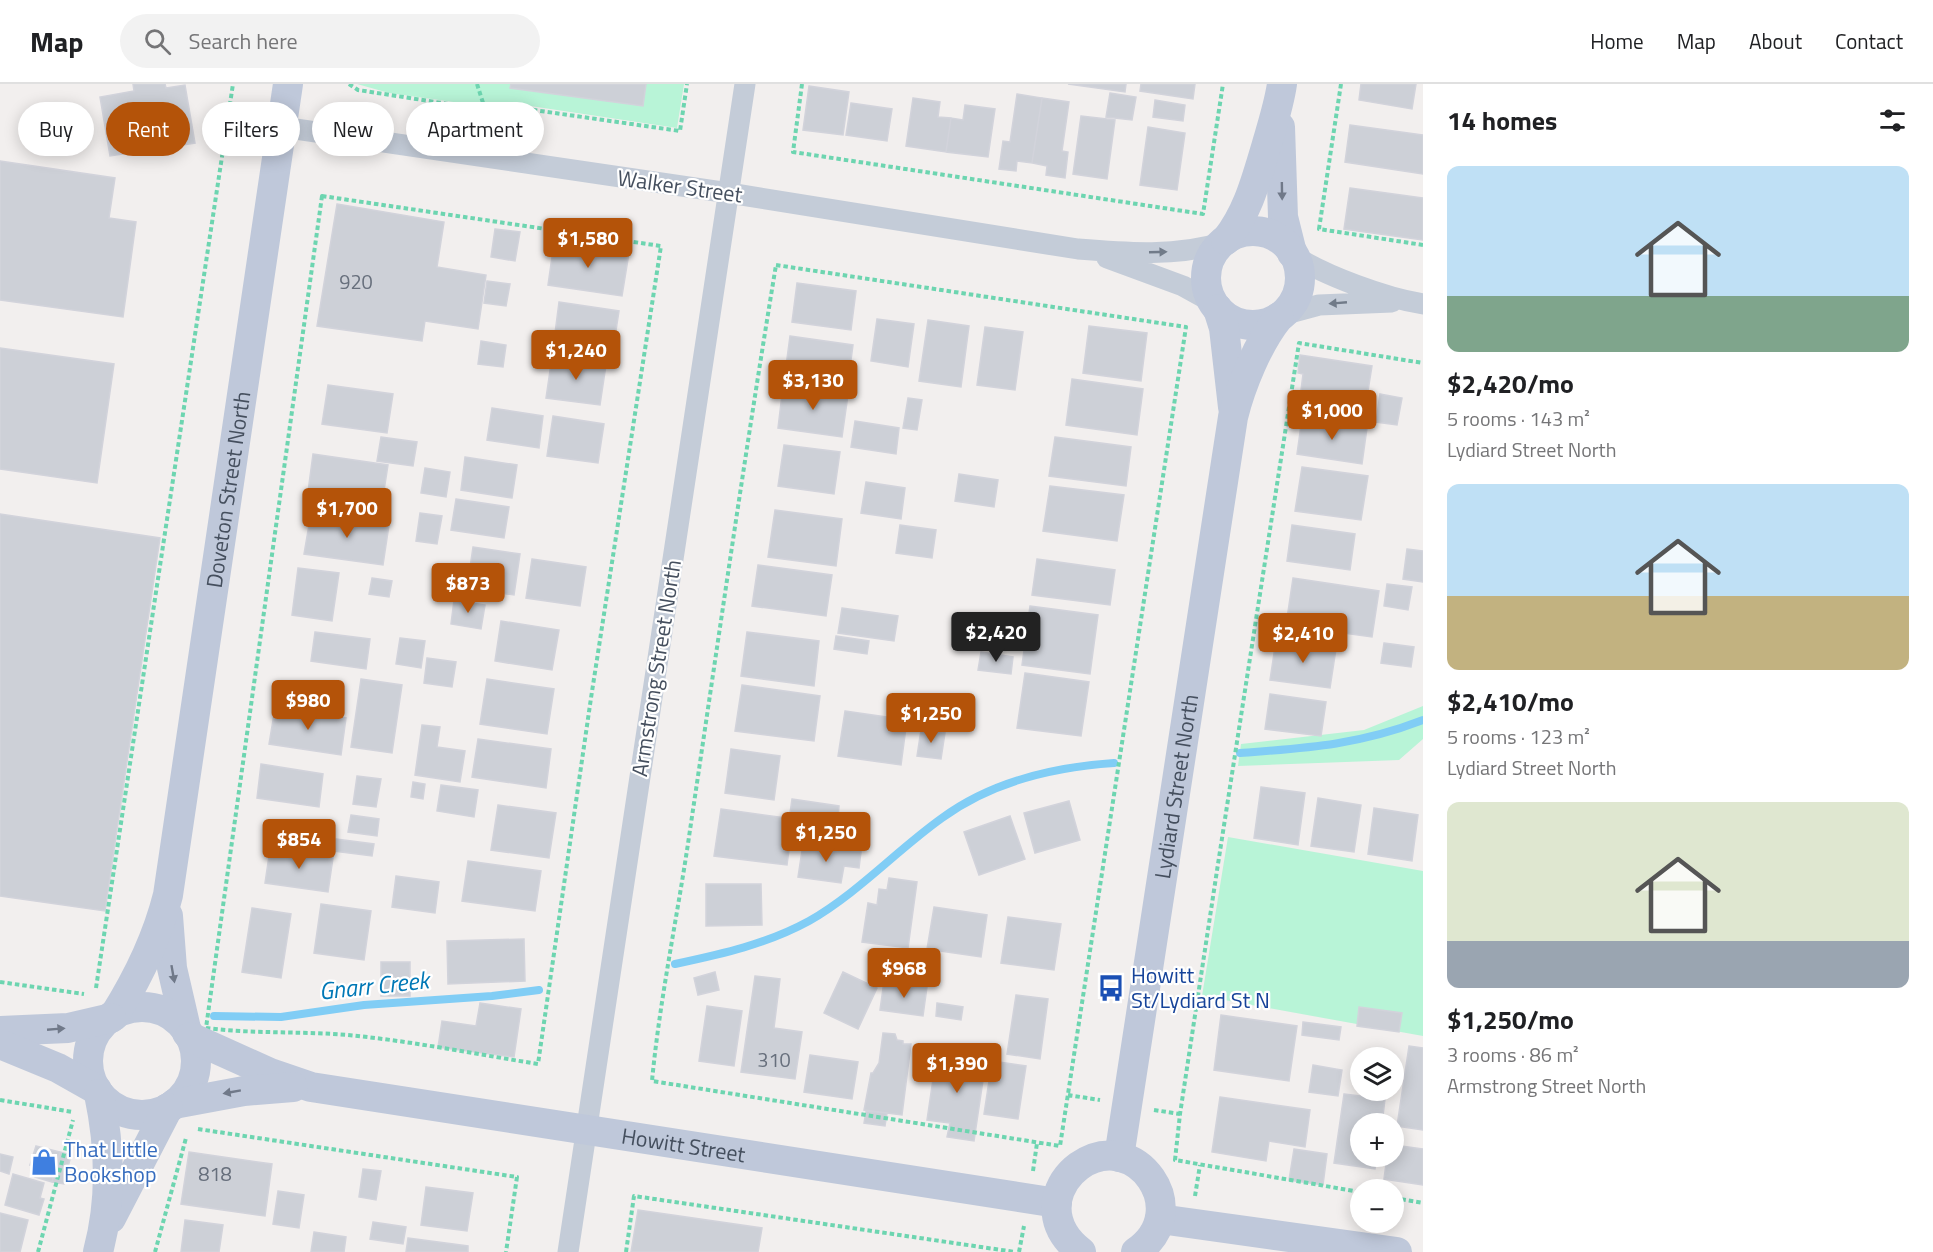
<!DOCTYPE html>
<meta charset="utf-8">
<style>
:root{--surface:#fff;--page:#f2f2f2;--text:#202124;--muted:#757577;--line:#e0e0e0;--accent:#b45309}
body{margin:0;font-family:"Titillium Web",sans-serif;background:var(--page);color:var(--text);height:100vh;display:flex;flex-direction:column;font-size:22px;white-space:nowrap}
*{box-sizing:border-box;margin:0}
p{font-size:20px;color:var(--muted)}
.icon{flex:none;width:33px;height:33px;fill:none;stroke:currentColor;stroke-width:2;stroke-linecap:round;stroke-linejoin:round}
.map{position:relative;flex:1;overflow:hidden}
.side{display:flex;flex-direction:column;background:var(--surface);width:510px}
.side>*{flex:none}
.guide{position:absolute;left:18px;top:18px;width:570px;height:54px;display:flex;gap:12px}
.fabs{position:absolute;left:1350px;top:963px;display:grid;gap:12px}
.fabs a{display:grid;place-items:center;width:54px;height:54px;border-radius:50%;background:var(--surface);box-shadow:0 3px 15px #0003;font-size:30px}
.price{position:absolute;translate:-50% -51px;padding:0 14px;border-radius:6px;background:var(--accent);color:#fff;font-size:20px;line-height:39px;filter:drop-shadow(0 2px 3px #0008)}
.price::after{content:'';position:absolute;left:50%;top:36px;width:18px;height:14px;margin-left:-9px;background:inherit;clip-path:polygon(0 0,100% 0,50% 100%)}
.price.on{background:#222;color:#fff}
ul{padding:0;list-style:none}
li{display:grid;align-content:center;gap:12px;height:318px;padding:0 24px}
li span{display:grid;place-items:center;height:186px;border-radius:12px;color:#555}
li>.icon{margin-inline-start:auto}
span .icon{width:108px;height:108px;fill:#fffc;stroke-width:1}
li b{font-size:26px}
h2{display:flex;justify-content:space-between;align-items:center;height:72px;padding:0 24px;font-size:26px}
.chip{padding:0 21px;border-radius:27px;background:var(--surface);box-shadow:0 3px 15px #0003;font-size:21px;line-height:54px}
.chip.on{background:var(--accent);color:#fff}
header{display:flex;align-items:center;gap:36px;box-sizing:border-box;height:84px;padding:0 30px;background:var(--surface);border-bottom:2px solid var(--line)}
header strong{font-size:28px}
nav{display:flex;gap:33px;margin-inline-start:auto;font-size:21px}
.search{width:420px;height:54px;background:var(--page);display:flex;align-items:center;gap:15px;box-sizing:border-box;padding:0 21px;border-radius:33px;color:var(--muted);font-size:22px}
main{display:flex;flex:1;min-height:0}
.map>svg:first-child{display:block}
.green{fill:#b8f4d7}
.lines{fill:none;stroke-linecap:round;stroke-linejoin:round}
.stream{stroke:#81cdf5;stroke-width:8}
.building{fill:#cdd0d7;stroke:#d2d3db;stroke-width:1.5}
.path{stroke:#6dd5b0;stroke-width:4;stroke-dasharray:4.5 3;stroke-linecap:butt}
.street{stroke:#c4ccd8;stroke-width:21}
.secondary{stroke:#bfc8da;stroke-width:30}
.oneway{fill:#707989}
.oneway2{fill:#717b89}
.labels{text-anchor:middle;stroke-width:4.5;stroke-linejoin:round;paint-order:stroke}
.number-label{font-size:20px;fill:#676f7c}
.street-label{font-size:22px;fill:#454f5e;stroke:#fff}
.transit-label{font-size:22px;fill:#164399;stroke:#fff;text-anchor:start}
.shop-label{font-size:22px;fill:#366cbe;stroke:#fff;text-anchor:start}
.water-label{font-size:24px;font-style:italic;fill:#0078b6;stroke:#fff}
</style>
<header>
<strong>Map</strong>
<div class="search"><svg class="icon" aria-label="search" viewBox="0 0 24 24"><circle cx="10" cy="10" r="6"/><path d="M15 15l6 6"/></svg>Search here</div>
<nav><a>Home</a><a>Map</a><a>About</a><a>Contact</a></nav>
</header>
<main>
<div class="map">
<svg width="1423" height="1168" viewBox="0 0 1423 1168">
<rect width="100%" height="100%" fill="#f2efee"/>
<path class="green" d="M357,0H684L677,44L517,20H507L489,23L389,9Z
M1423,622V655L1399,676L1238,682L1241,660L1364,646Z
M1228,753L1423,787V952L1202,912Z"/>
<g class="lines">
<path class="stream" d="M1240,669C1307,664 1359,661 1423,636
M675,880C722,870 767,860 809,837C858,809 897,766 942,734C991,698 1055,683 1114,679
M214,932L281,933L364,921L492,912L539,906"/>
</g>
<path class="building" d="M133,0H165L166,4L185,1L195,59L110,72L100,13L134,7Z
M511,0H646L643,22L510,4Z
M1068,0H1126L1125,8Z
M1141,0H1195L1193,15L1140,7Z
M1361,0H1416L1412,25L1359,16Z
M809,2L849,8L843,51L803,46Z
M1110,9L1136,13L1132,36L1106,33Z
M1017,10L1042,14L1032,79L1017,77L1016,87L999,85L1003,57L1010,58Z
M913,14L940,18L938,33L951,34L946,68L906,62Z
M1042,14L1069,18L1062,67L1068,68L1065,94L1046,91L1047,82L1032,79Z
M1155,16L1185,21L1183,37L1153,33Z
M851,19L892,25L887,57L846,51Z
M965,21L995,25L988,73L946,68L951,34L963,36Z
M1081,32L1115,36L1107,95L1073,90Z
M1350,41L1423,51V90L1345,78Z
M1148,43L1185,49L1177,106L1140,101Z
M0,77L115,94L109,134L136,138L123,233L0,216Z
M1350,104L1423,114V156L1344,145Z
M337,120L444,138L437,183L486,191L478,245L425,237L422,257L317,242Z
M495,145L520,148L515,177L491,173Z
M554,159L629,169L622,212L548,201Z
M487,197L510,200L506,222L484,219Z
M797,199L856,207L851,246L792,238Z
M559,218L619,227L613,266L554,257Z
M877,235L914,240L908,283L871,277Z
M928,236L969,242L961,303L919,297Z
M1089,242L1147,249L1141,297L1083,289Z
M985,243L1023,248L1015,306L977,301Z
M790,252L853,261L847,306L784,297Z
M481,257L506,261L503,283L478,280Z
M0,264L114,280L97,399L0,385Z
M1300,271L1372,282L1364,332L1299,322L1303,290L1298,289Z
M552,273L606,281L600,321L546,314Z
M1072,295L1143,305L1137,351L1066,341Z
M328,301L393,310L387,349L322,340Z
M783,302L848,311L842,353L778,344Z
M1380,310L1402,314L1397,341L1376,338Z
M908,314L922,316L917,346L903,344Z
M492,324L543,332L539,364L487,356Z
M553,332L604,340L598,379L547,372Z
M1302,334L1367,344L1362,380L1297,370Z
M855,337L899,344L896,370L851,363Z
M381,353L417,358L413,382L377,377Z
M1055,353L1131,363L1126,402L1049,392Z
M784,361L840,368L834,410L778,402Z
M313,370L388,381L381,426L307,415Z
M465,373L517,381L512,414L461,406Z
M1302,383L1368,392L1361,436L1295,427Z
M425,384L450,388L446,413L421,409Z
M959,390L998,396L994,423L955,417Z
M866,398L905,404L901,435L861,429Z
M1050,402L1124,411L1117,457L1043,447Z
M456,415L509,423L504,454L451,446Z
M775,426L842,435L836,482L768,473Z
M311,429L389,441L383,481L304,470Z
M420,429L442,432L437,460L416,457Z
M0,430L160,454L105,827L0,812Z
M900,441L936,446L932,474L896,469Z
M1292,441L1355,450L1350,486L1287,477Z
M473,463L520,470L514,511L467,504Z
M1407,465L1423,467V498L1403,495Z
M532,475L586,483L580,522L526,514Z
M1037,475L1115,486L1110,521L1032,511Z
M758,481L832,491L826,532L752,522Z
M298,484L339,489L332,537L292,531Z
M372,494L392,497L389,513L369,510Z
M1293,494L1379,507L1372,553L1286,541Z
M1387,500L1412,503L1408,526L1384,522Z
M454,516L485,521L481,545L451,540Z
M1030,522L1098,531L1090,590L1022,581Z
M842,524L898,532L894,557L838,549Z
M501,537L559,546L552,586L495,577Z
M315,548L370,555L366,585L311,577Z
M747,548L819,557L814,602L741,592Z
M836,552L869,557L867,570L834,565Z
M400,554L425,557L421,584L396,580Z
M1276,556L1336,565L1330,604L1270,596Z
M1384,559L1414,563L1411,583L1381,579Z
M981,568L1013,573L1011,590L978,586Z
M427,574L456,578L452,603L424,599Z
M1025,589L1089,598L1081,652L1017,644Z
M361,595L402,601L392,669L351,663Z
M487,595L554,605L547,650L480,640Z
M742,601L820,612L814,657L735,647Z
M1270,610L1326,618L1321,652L1265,645Z
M275,624L346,634L341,671L269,660Z
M845,627L907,636L901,681L838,672Z
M422,641L440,643L437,663L465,667L460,698L415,691Z
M921,646L945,649L941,675L917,672Z
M478,655L551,665L546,704L472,693Z
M731,665L780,672L774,716L725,709Z
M261,680L323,690L319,723L257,714Z
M357,692L381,695L376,723L353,720Z
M413,698L425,700L423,715L411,713Z
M441,701L478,706L474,733L437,727Z
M1261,703L1305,709L1298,761L1254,754Z
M1318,714L1361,721L1354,768L1311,762Z
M792,715L839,722L838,735L790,729Z
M1069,717L1080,756L1035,769L1024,729Z
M498,721L556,729L549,774L491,766Z
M1374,724L1418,731L1412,777L1368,770Z
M721,725L793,735L787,781L714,772Z
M351,731L379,735L377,752L348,748Z
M1010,732L1025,775L979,791L964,748Z
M336,755L374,760L372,772L334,767Z
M803,760L861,768L859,784L844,782L841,799L798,793Z
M270,765L333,774L328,808L265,799Z
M468,777L541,787L535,827L462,817Z
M396,792L439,798L435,829L392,823Z
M889,794L917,798L908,864L862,858L868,819L877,821L879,805L887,806Z
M706,800H761L762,841L706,842Z
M321,820L371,827L364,876L314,869Z
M934,823L987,831L981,873L927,865Z
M252,824L291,830L281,894L242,888Z
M1008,833L1061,840L1054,886L1001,879Z
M524,855L525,897L448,900L447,857Z
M381,878H410V912H381Z
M715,888L719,906L698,911L694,894Z
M843,888L877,904L858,945L824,929Z
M755,892L780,895L774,944L802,948L795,995L741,988Z
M884,897L927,903L923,932L880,926Z
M1016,911L1048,915L1040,975L1007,970Z
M480,919L521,925L514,973L438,963L442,937L476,942Z
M937,919L963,923L961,936L936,932Z
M707,922L742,927L734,982L699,977Z
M1359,923L1402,929L1399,948L1357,942Z
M1221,931L1297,942L1289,997L1214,986Z
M1303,938L1341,943L1339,956L1302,951Z
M883,949L895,950L897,956L903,957V960H911L902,1031L864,1026L871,989H873L879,979Z
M1409,962L1423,964V1046L1397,1042Z
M937,968L986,976L974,1057L947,1053L950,1039L927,1036Z
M810,971L858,978L852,1015L804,1008Z
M992,977L1026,982L1018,1035L984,1030Z
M1313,981L1342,986L1338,1012L1309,1008Z
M1344,1010L1385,1015L1382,1040H1360V1072H1377L1375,1085L1334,1079Z
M1220,1013L1310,1026L1305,1063L1269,1057L1266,1077L1212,1068Z
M866,1027L887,1029L885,1042L864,1039Z
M1394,1061L1423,1065V1101L1384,1095L1387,1072H1394Z
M36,1062L60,1068L52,1098L35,1093L36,1090L31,1089L33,1081H30Z
M1294,1065L1327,1070L1323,1101L1289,1096Z
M60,1068L71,1071L64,1100L52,1098Z
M189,1068L272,1080L265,1132L181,1120Z
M0,1070L13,1073L9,1090L0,1087Z
M363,1085L381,1087L376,1116L359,1113Z
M13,1090L44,1099L40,1114L44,1115L39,1131L5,1121Z
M426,1103L473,1109L467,1147L421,1141Z
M278,1107L304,1111L299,1144L273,1140Z
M638,1126L762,1144L758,1168H631Z
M0,1129L28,1136L20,1168H0Z
M185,1136L223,1141L219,1168H181Z
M373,1138L406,1143L403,1160L370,1155Z
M314,1148L346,1153L344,1168H311Z
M408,1154L468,1162V1168H406Z"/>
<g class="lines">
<path class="path" d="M349,0L358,6L487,26L513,23L680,47L687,0
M477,0L485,25
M802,0L793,68L1203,130L1223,0
M1341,0L1319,145L1423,161
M322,112L661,162L591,614L538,980C475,970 411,957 348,951C300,947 253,950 206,944Z
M776,181L1186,243L1060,1062L652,997C660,913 678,830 690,746C718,558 745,369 776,181Z
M0,898L84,910
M96,904L233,0
M1068,1011L1100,1016
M0,1016L73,1028
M1154,1026L1180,1030
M198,1045L517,1093L506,1168
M1033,1087L1037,1059
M1360,1108L1175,1076L1180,1030L1218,780L1299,259L1423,279
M1195,1112L1200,1081
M1394,1114L1423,1119
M38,1168L73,1036
M155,1168L186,1054
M626,1168L634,1112L1015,1168
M1019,1168L1024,1142"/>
<path class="street" d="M282,43L729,109L1078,165C1126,169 1178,173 1224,158
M1293,171C1325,192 1386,214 1423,220
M1107,174L1183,202L1212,218
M1282,231L1319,221L1392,218
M568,1168L745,0"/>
<g class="secondary">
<path d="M1280,43L1283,133L1292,169"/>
<circle cx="1253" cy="194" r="47"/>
<path d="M1226,156C1248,128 1256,96 1266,63C1272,42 1279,21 1282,0"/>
<path d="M1218,225L1224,244L1233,323"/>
<path d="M168,832L172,884L187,949"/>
<circle cx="142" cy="977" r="54"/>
<path id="s1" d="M114,932C138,894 157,855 168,811L288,0"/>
<path d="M0,947L68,944L111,934"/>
<path id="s2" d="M190,953L270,989L311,1003L1057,1119"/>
<path d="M0,960L58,984L97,1006"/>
<path d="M174,1020L244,1007L293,1003"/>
<path id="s3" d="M1119,1073L1233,333C1241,301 1258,259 1279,233"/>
<path d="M111,1134L168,1024"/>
<path d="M1160,1135L1397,1168"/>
<path d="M98,1168C112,1116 110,1062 99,1010"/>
<path d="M1081,1168C1064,1155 1054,1138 1057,1116C1060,1102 1068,1090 1079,1082C1135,1042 1196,1127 1136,1168"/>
</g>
</g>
<defs><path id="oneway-solid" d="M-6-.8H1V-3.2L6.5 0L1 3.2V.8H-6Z" transform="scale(1.5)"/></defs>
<g class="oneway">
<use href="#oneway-solid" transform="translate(1282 107) rotate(89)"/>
<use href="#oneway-solid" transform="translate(173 890) rotate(80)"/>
<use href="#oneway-solid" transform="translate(56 945) rotate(-5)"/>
<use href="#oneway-solid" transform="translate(232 1008) rotate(170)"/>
</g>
<g class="oneway2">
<use href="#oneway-solid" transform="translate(1158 168) rotate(-2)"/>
<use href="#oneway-solid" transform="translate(1338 219) rotate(175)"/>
</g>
<defs>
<symbol id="bus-bare" viewBox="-9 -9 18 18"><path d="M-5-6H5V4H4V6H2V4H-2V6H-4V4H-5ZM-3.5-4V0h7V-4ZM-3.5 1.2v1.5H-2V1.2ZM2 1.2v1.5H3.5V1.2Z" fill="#1a4fb4" stroke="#fff" stroke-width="2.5" paint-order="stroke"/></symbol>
<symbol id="shop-bare" viewBox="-9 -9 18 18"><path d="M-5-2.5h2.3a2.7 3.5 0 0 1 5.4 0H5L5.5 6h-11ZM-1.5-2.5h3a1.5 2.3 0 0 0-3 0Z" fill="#3f7fe0" stroke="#fff" stroke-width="2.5" paint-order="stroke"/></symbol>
</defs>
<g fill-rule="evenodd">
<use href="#bus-bare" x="1092" y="885" width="38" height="38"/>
<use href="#shop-bare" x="25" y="1059" width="38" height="38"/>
</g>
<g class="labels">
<g class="number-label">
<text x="356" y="205">920</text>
<text x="774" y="983">310</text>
<text x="215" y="1097">818</text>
</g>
<g class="street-label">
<text transform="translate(680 102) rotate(8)" y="8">Walker Street</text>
<text dy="8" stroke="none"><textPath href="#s1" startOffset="543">Doveton Street North</textPath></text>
<text transform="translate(656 584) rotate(-81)" y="8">Armstrong Street North</text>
<text dy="8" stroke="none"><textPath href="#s3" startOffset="375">Lydiard Street North</textPath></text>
<text dy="8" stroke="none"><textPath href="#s2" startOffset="508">Howitt Street</textPath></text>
</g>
<g class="transit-label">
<text x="1131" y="899">Howitt<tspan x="1131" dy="25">St/Lydiard St N</tspan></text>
</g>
<g class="shop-label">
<text x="64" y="1073">That Little<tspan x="64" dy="25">Bookshop</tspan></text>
</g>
<g class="water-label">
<text transform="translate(374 902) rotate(-6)" y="8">Gnarr Creek</text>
</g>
</g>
</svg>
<div class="fabs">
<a><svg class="icon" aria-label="layers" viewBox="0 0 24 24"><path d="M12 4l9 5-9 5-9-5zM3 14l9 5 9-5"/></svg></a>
<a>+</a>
<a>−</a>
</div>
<b class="price" style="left:588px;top:185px">$1,580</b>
<b class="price" style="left:576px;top:297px">$1,240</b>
<b class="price" style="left:813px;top:327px">$3,130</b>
<b class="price" style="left:1332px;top:357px">$1,000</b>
<b class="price" style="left:347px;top:455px">$1,700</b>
<b class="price" style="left:468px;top:530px">$873</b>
<b class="price on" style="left:996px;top:579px">$2,420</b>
<b class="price" style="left:1303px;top:580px">$2,410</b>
<b class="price" style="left:308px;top:647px">$980</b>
<b class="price" style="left:931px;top:660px">$1,250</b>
<b class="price" style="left:826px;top:779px">$1,250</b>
<b class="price" style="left:299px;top:786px">$854</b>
<b class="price" style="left:904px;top:915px">$968</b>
<b class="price" style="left:957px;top:1010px">$1,390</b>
<div class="guide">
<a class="chip">Buy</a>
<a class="chip on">Rent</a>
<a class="chip">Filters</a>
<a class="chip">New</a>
<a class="chip">Apartment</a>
</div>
</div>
<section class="side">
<h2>14 homes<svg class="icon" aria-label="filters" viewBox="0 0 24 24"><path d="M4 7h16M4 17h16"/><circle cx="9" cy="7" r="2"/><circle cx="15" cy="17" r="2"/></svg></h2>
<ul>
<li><span style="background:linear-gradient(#bfe0f5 70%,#7fa58c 0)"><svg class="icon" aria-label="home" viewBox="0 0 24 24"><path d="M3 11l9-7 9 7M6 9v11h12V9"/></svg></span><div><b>$2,420/mo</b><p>5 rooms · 143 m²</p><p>Lydiard Street North</p></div></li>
<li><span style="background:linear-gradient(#bfe0f5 60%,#c2b280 0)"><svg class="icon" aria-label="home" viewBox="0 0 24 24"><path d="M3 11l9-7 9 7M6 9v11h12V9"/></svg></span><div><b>$2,410/mo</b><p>5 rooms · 123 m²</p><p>Lydiard Street North</p></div></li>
<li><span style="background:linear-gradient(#dfe7d0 75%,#9aa5b1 0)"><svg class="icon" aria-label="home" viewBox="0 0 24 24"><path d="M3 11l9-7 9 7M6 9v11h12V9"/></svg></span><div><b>$1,250/mo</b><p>3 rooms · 86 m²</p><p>Armstrong Street North</p></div></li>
</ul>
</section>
</main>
